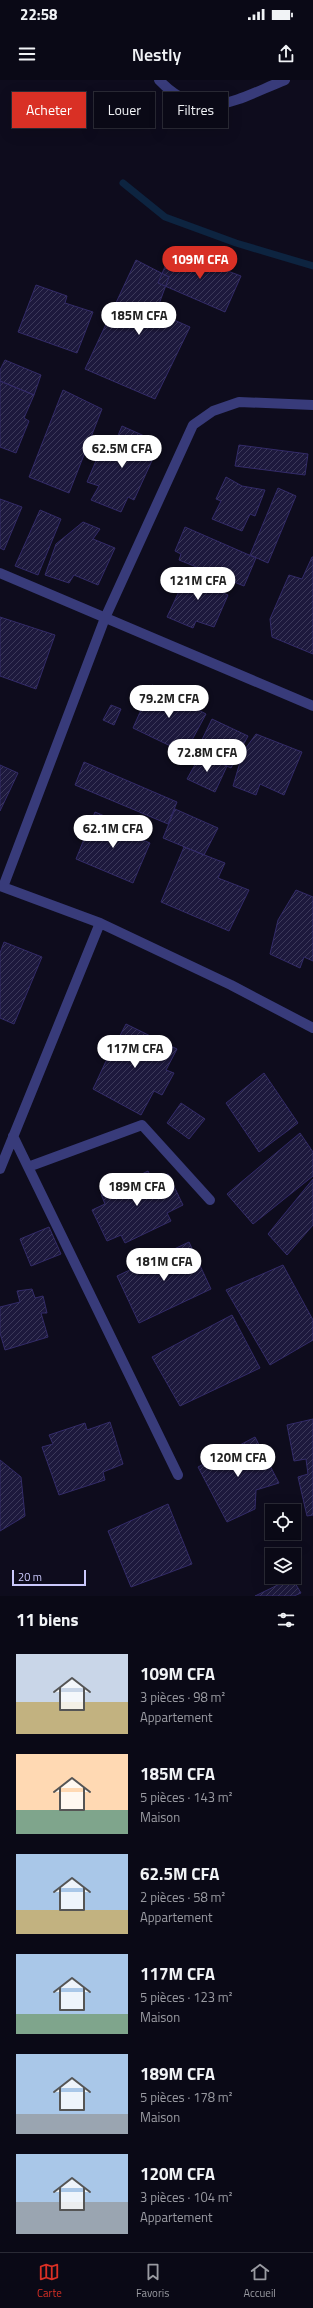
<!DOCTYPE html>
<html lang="fr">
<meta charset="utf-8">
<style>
:root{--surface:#0a0916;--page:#13121f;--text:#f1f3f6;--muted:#999aa1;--line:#2a2a35;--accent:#d93025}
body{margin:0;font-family:"Titillium Web",sans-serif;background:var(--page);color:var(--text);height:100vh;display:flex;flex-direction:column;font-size:15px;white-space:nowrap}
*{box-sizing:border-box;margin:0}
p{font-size:13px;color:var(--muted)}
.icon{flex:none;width:22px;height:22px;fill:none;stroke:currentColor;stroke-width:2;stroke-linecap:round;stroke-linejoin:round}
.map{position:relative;height:1516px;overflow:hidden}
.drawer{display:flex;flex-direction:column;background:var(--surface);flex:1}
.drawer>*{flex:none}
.hud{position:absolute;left:12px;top:12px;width:289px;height:36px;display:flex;gap:8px}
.buttons{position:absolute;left:265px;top:1424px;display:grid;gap:8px}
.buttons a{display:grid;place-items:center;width:36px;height:36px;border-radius:0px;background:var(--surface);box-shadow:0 4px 16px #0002,0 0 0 1px var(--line);font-size:20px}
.scale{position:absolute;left:12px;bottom:10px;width:74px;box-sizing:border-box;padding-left:4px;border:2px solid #cbc9fd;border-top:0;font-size:11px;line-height:14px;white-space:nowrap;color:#cbc9fd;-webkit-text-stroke:3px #0e0c1d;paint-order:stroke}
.price{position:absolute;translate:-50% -34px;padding:0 9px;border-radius:14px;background:#fff;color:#222;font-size:13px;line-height:26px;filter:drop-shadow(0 1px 2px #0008)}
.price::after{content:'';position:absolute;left:50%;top:24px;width:12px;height:9px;margin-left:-6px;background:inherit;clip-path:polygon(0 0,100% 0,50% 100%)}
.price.selected{background:var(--accent);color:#fff}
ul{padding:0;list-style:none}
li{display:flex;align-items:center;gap:12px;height:100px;padding:0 16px}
li span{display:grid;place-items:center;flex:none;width:112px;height:80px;border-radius:0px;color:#555}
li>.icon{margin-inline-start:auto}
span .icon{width:48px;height:48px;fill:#fffc;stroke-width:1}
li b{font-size:17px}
h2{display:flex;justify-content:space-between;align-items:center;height:48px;padding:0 16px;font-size:17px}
.tag{padding:0 14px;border-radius:0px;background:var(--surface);box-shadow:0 4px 16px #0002,0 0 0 1px var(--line);font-size:14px;line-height:36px}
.tag.selected{background:var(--accent);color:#fff}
.status{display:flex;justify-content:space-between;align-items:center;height:28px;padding:0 20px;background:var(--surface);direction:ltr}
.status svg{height:11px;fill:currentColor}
header{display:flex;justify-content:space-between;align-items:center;height:52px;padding:0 16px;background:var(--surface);font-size:18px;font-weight:600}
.menu{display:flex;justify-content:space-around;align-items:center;height:56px;border-top:1px solid var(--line);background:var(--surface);font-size:11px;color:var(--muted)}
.menu a{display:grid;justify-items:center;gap:2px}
.menu .selected{color:var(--accent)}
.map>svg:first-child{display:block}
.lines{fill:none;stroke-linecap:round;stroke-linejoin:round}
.stream{stroke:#0d2440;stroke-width:7}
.building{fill:url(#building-hatch);stroke:#332b68}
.minor{stroke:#383b7a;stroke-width:10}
</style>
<div class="status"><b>22:58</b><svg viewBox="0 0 49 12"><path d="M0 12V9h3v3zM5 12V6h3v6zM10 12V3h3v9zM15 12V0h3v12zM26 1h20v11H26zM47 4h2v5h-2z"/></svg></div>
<header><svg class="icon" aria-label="menu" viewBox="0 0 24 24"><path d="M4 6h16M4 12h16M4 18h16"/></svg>Nestly<svg class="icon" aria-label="share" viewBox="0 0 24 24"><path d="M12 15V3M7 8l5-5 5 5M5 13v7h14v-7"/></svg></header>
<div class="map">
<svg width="313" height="1516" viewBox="0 0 313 1516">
<defs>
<pattern id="building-hatch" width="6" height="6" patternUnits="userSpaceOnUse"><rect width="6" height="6" fill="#1d193d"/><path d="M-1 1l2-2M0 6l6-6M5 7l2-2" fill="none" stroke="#3c395a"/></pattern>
</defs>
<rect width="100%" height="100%" fill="#0e0c1d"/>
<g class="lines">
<path class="stream" d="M123,103L165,137L236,163L313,186"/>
</g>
<path class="building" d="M172,170L241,196L225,232L158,203Z
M136,180L169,197L156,232L190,247L155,319L85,289Z
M36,205L67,216L65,223L93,232L77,273L18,252Z
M5,280L41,295L34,315L0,301V290Z
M0,301L34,315L24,338L29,341L16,373L0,367Z
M63,310L102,329L69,413L29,397Z
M122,346L160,363L134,420L128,417L121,432L91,420L99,406L87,402L101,369L111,372Z
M239,365L308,374L305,395L235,386Z
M226,397L242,406L265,410L255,436L250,434L242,451L212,439L221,421L216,419Z
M278,408L296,416L268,483L250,475Z
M0,419L22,427L4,470L0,468Z
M40,430L61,439L38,495L15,486Z
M83,442L100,449L93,459L115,468L98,505L74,495L69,503L45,495L56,464Z
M185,447L256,478L244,506L179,480L181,474L175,471Z
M312,477H313V574L272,557L270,539L289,495L302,499Z
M190,488L215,500L212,508L228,515L214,547L196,541L193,548L167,537Z
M0,537L55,555L36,609L0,596Z
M152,605L181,617L178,625L184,628L186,623L206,634L185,673L133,648Z
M111,625L121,629L114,645L103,640Z
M212,639L248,656L231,688L196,672Z
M256,654L302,672L284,715L260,704L256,715L233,706L243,672Z
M201,674L227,686L215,712L187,699Z
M84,682L177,722L168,744L75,705Z
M0,685L18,693L0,731Z
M175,729L218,748L204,775L163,758Z
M95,732L126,745L123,752L150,763L133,803L76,779Z
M184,767L225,783L218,798L249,810L229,851L161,822Z
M296,810L313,817V881L304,877L300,888L270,874L278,840Z
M4,862L42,877L14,944L0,938V873Z
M126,944L177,969L166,990L174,993L162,1015L154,1011L141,1035L93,1009L107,979L99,975L106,960L115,965Z
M264,993L298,1043L259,1072L226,1023Z
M181,1023L205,1039L189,1059L167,1043Z
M300,1053L313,1072V1096L253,1144L227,1114Z
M148,1091L153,1101L168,1094L183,1125L167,1133L171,1141L125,1163L121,1155L107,1161L92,1130L105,1124L101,1114Z
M313,1099V1145L287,1175L268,1154Z
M49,1147L61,1174L31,1186L20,1159Z
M189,1162L211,1209L139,1243L117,1196Z
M283,1185L313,1240V1260L270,1285L226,1210Z
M32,1209L35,1218L43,1216L47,1233H41L48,1257L5,1270L0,1253V1227L20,1222L17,1211Z
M232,1235L260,1288L180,1326L152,1277Z
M313,1339V1435L307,1436L298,1397L308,1394L306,1379L294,1381L287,1345Z
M110,1342L123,1384L103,1392L105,1400L59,1415L42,1367L53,1364L49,1355L85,1343L87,1350Z
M255,1357L279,1403L256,1410L255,1429L227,1442L198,1387Z
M0,1380L21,1397L25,1436L0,1451Z
M168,1424L192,1484L131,1507L108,1451Z
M292,1498L301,1513L294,1516H255Z"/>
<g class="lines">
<path class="minor" d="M159,0C202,45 237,19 285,0
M0,493L313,626
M0,806L100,843L231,905L313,948
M3,807L105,538L193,345L213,331L239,322L313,325
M13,1056L178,1395
M28,1087L142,1045L210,1120
M0,1089L100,843"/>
</g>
</svg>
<div class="buttons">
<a><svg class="icon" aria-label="locate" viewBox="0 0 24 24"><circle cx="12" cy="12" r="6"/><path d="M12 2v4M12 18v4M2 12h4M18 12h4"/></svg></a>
<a><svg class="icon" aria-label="layers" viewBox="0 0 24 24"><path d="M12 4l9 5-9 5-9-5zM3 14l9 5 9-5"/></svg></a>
</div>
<div class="scale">20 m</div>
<b class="price selected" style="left:200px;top:200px">109M CFA</b>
<b class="price" style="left:139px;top:256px">185M CFA</b>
<b class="price" style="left:122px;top:389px">62.5M CFA</b>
<b class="price" style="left:198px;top:521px">121M CFA</b>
<b class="price" style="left:169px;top:639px">79.2M CFA</b>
<b class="price" style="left:207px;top:693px">72.8M CFA</b>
<b class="price" style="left:113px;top:769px">62.1M CFA</b>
<b class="price" style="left:135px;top:989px">117M CFA</b>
<b class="price" style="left:137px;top:1127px">189M CFA</b>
<b class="price" style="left:164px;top:1202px">181M CFA</b>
<b class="price" style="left:238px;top:1398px">120M CFA</b>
<div class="hud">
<a class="tag selected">Acheter</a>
<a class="tag">Louer</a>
<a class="tag">Filtres</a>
</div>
</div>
<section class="drawer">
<h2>11 biens<svg class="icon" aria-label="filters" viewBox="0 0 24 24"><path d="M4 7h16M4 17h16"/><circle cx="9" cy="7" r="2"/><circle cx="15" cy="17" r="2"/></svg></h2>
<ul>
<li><span style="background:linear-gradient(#c9d6e8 60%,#c2b280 0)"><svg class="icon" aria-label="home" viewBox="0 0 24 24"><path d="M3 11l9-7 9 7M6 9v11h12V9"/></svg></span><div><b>109M CFA</b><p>3 pièces · 98 m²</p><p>Appartement</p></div></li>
<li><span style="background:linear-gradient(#ffd9b3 70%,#7fa58c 0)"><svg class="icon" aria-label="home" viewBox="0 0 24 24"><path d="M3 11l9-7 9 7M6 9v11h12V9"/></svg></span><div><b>185M CFA</b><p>5 pièces · 143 m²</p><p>Maison</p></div></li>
<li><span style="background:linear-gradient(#a9c7e8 70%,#c2b280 0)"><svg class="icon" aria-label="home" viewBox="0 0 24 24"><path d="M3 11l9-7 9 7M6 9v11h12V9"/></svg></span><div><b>62.5M CFA</b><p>2 pièces · 58 m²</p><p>Appartement</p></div></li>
<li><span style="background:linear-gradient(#a9c7e8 75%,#7fa58c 0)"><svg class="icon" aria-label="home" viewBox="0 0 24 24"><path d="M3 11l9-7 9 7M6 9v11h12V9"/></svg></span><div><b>117M CFA</b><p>5 pièces · 123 m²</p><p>Maison</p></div></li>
<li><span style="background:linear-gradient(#a9c7e8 75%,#9aa5b1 0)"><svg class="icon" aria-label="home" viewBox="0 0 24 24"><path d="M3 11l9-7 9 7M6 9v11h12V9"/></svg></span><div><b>189M CFA</b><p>5 pièces · 178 m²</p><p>Maison</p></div></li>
<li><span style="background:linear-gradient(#a9c7e8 60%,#9aa5b1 0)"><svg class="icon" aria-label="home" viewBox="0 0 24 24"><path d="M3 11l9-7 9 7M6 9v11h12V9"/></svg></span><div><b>120M CFA</b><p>3 pièces · 104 m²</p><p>Appartement</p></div></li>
</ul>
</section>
<nav class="menu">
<a class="selected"><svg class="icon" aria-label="map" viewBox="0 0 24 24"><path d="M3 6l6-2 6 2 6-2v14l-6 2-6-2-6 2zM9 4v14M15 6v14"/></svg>Carte</a>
<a><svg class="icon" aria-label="saved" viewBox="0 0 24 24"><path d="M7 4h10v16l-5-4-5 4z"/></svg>Favoris</a>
<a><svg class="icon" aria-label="home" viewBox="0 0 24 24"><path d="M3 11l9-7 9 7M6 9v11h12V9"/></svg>Accueil</a>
</nav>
